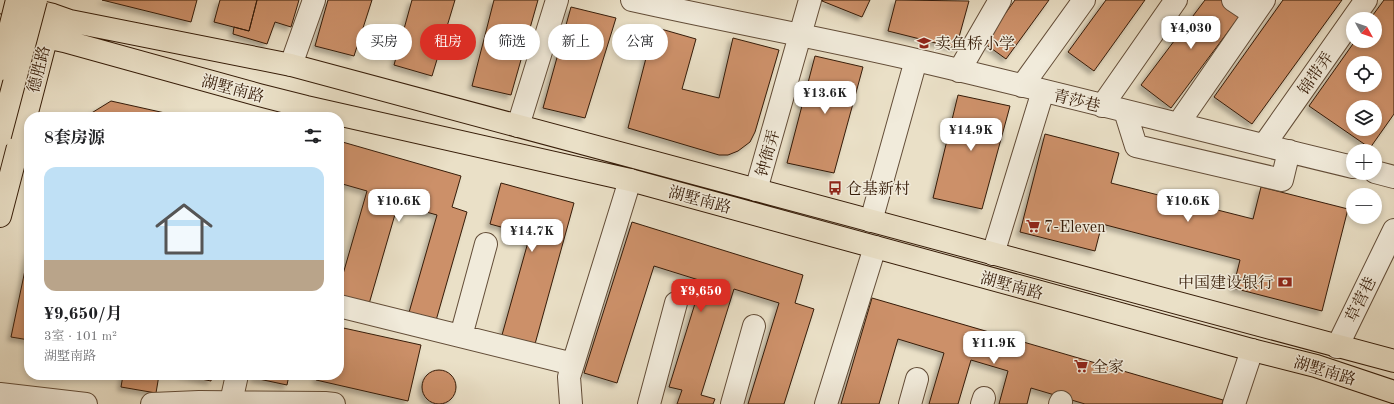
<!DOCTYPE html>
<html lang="zh">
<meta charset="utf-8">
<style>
:root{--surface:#fff;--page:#f6f6f6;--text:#202124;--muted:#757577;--accent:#d93025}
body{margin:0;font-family:"Old Standard TT","Noto Serif SC",serif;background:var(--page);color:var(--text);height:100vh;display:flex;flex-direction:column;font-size:15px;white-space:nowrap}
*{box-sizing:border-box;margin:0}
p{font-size:13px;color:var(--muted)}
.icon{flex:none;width:22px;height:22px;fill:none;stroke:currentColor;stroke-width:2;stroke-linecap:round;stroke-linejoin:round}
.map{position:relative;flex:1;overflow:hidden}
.details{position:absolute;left:24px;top:112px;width:320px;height:268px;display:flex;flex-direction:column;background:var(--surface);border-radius:16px;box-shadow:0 2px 6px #0003}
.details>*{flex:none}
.hud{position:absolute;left:356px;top:24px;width:380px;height:36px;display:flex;gap:8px}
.needle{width:26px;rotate:130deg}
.fabs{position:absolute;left:1346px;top:12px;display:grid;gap:8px}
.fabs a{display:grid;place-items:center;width:36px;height:36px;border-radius:50%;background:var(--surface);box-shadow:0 2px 6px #0003;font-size:20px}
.price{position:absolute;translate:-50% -34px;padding:0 9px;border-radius:8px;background:#fff;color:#222;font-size:13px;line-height:26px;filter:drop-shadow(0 1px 2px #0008)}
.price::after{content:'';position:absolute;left:50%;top:24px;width:12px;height:9px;margin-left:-6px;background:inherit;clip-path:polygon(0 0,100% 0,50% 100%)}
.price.on{background:var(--accent);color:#fff}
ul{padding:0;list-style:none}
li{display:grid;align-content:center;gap:8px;height:212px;padding:0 20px}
li span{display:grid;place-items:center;height:124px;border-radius:12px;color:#555}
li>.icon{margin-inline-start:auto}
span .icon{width:72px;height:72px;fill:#fffc;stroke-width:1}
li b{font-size:17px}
h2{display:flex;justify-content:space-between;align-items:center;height:48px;padding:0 20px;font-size:17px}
.pill{padding:0 14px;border-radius:18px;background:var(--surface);box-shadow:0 2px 6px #0003;font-size:14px;line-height:36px}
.pill.on{background:var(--accent);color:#fff}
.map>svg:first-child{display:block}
.building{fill:#cc9069;stroke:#361c08;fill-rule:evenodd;filter:url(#shadow)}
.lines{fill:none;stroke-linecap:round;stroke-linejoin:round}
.minor-casing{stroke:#634d38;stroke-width:24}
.major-casing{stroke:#361c08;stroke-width:24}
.minor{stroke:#f1ebdb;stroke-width:22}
.major{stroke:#eae0c7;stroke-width:22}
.highway-bridge-casing{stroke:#361c08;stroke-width:24;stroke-linecap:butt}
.highway-bridge{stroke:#eae0c7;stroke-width:22}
.labels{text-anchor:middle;stroke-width:3;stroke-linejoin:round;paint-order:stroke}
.poi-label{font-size:16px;fill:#361c08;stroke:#f1ebdb;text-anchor:start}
.street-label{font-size:16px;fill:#361c08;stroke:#f1ebdb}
</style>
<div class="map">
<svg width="1394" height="404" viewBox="0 0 1394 404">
<defs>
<filter id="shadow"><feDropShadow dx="-3.5" dy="3.5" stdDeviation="2" flood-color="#0004"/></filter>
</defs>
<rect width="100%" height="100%" fill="#eae0c7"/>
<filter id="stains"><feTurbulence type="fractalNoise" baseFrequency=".005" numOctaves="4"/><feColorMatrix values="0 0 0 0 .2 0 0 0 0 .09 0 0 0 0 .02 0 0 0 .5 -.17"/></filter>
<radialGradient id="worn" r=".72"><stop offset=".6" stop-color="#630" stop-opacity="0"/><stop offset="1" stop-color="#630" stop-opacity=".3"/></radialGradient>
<path class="building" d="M102,0H197L191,22Z
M220,0H257L249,31L214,22Z
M257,0H299L291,27L275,22L267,44L233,34L234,27L249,31Z
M328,0H372L354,56L315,46Z
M412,0H455L432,76L394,65Z
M494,0H538L511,95L472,86Z
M823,0H870L862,17L822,1Z
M896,0L969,1L956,48L888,31Z
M1015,0H1049L1006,59L984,43Z
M1106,0H1145L1094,71L1068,52Z
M1205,0H1226L1242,13L1171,108L1141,85Z
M1283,0H1342L1252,124L1214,97Z
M1384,0H1394V114L1370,148L1309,106L1355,41H1375V19H1370ZM1353,63H1375V85H1353ZM1353,107H1375V129H1353Z
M571,7L616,18L585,118L543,108Z
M654,27L696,39L682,89L719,98L733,38L779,50L755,132L750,142L738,151L728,155H719L628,128Z
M815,56L863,67L834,173L787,163Z
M958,95L1010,106L982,209L933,198Z
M111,101L183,117H85Z
M1045,134L1119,153L1111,183L1253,219L1261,187L1348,209L1322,311L1233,288L1240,260L1102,224L1095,251L1020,232Z
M339,141L461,176L452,207L467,212L435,324L408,316L437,215L398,204L369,304L339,295V288L367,191L339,183Z
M501,183L574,203L535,344L502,335L530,235L490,224Z
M632,222L803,275L795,303L814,309L784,404H748L779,303L734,289L701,395L715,399L713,404H677L682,390L669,387L702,281L654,266L617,383L584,373Z
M29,251V340L11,337Z
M872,298L1223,400L1222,404H1085L1031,388L1027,404H999L1008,371L971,360L958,404H929L944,353L898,339L879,404H841Z
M339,327L421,345L408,401L316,380L318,375H339Z
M422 387a17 17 0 1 1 34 0a17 17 0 1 1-34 0Z
M123,375H159L156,393L121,387Z
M181,375H212L211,381Z
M255,375H289L287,385L254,378Z"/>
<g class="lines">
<defs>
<path id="minor" d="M632,0C726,21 821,38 916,60C1062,94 1207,132 1353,167
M1233,0L1254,14
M291,65L314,0
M959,71L1000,0
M1022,86L1084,0
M1102,106L1176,0
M1125,111L1136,146L1282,180L1289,151
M1178,124L1264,0
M518,126L557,0
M1264,145L1366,0
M1375,172L1394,177
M756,190L810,0
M871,221L916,60
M993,254L1043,91
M339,306L573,364
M461,336L486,244
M1337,347L1394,230
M0,394L86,404
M231,402L237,375
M152,404L199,402L325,403L334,404
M571,404L569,377L630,180
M649,404L676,303
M732,404L754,326
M826,404L875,247
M910,404L917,379
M982,404L984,398
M1060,404L1061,402
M1234,404L1252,350"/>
<path id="major" d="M0,2L53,15L70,21L291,65L1394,361
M9,29L64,41L259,95L306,107L630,180L1252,350L1316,366L1394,392
M0,216L50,24"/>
</defs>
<use href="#minor" class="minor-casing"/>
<use href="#major" class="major-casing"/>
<use href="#minor" class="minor"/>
<use href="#major" class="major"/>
<defs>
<path id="highway-bridge" d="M0,69L17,0
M0,136L36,0"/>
</defs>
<use href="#highway-bridge" class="highway-bridge-casing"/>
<use href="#highway-bridge" class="highway-bridge"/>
</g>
<defs>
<symbol id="school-bare" viewBox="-9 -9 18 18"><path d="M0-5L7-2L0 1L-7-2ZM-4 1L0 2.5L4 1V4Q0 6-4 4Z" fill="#8f2418" stroke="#f1ebdb" stroke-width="2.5" paint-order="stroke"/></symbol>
<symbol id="bus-bare" viewBox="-9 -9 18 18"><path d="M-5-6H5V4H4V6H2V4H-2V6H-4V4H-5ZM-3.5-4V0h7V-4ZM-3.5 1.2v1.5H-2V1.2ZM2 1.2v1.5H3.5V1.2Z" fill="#8f2418" stroke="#f1ebdb" stroke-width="2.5" paint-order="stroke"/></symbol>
<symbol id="supermarket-bare" viewBox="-9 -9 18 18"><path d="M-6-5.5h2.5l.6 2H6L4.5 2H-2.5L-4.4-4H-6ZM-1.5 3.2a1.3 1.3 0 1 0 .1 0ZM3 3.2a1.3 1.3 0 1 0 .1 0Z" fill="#8f2418" stroke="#f1ebdb" stroke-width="2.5" paint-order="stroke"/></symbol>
<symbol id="bank-bare" viewBox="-9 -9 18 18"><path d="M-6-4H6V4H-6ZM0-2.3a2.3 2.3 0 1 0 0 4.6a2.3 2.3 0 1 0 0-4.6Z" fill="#8f2418" stroke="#f1ebdb" stroke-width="2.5" paint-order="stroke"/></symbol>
</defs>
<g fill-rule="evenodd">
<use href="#school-bare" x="914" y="33" width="20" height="20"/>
<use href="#bus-bare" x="825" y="178" width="20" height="20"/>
<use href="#supermarket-bare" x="1023" y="216" width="20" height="20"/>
<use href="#bank-bare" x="1275" y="272" width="20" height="20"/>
<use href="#supermarket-bare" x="1071" y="356" width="20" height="20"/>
</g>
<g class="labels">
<g class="poi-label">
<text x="935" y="49">卖鱼桥小学</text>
<text x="846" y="194">仓基新村</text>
<text x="1044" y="232">7-Eleven</text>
<text x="1274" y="288" text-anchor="end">中国建设银行</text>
<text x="1092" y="372">全家</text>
</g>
<g class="street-label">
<text transform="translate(38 69) rotate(-76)" y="6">德胜路</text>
<text transform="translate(1315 73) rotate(-55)" y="6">锦带弄</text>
<text transform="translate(233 88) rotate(15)" y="6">湖墅南路</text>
<text transform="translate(1077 100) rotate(14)" y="6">青莎巷</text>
<text transform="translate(767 153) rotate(-74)" y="6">钟衙弄</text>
<text transform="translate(700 199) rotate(15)" y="6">湖墅南路</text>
<text transform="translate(1012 285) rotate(15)" y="6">湖墅南路</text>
<text transform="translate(1360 299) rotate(-64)" y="6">草营巷</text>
<text transform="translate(1325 370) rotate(17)" y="6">湖墅南路</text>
</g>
</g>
<rect width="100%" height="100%" filter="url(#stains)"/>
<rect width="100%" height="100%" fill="url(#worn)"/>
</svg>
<div class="fabs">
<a><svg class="needle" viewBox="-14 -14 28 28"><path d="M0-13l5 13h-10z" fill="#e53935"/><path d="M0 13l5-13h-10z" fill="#757577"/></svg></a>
<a><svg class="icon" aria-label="locate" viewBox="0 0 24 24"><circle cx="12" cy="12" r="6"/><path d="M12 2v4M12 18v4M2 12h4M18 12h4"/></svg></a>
<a><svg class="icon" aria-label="layers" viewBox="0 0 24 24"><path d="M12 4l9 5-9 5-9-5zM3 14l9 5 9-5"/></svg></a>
<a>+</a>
<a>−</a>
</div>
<b class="price" style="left:1191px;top:50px">¥4,030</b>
<b class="price" style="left:825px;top:115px">¥13.6K</b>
<b class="price" style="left:971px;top:152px">¥14.9K</b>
<b class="price" style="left:399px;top:223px">¥10.6K</b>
<b class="price" style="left:1188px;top:223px">¥10.6K</b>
<b class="price" style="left:532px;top:253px">¥14.7K</b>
<b class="price on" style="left:701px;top:313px">¥9,650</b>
<b class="price" style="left:994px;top:365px">¥11.9K</b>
<div class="hud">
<a class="pill">买房</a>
<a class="pill on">租房</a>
<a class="pill">筛选</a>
<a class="pill">新上</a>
<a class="pill">公寓</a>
</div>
<section class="details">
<h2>8套房源<svg class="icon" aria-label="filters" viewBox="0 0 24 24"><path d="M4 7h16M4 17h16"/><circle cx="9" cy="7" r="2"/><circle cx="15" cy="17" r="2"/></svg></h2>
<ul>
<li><span style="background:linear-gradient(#bfe0f5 75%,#b9a48a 0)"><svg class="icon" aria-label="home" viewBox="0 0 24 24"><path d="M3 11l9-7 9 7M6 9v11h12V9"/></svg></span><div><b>¥9,650/月</b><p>3室 · 101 m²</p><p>湖墅南路</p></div></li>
</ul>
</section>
</div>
